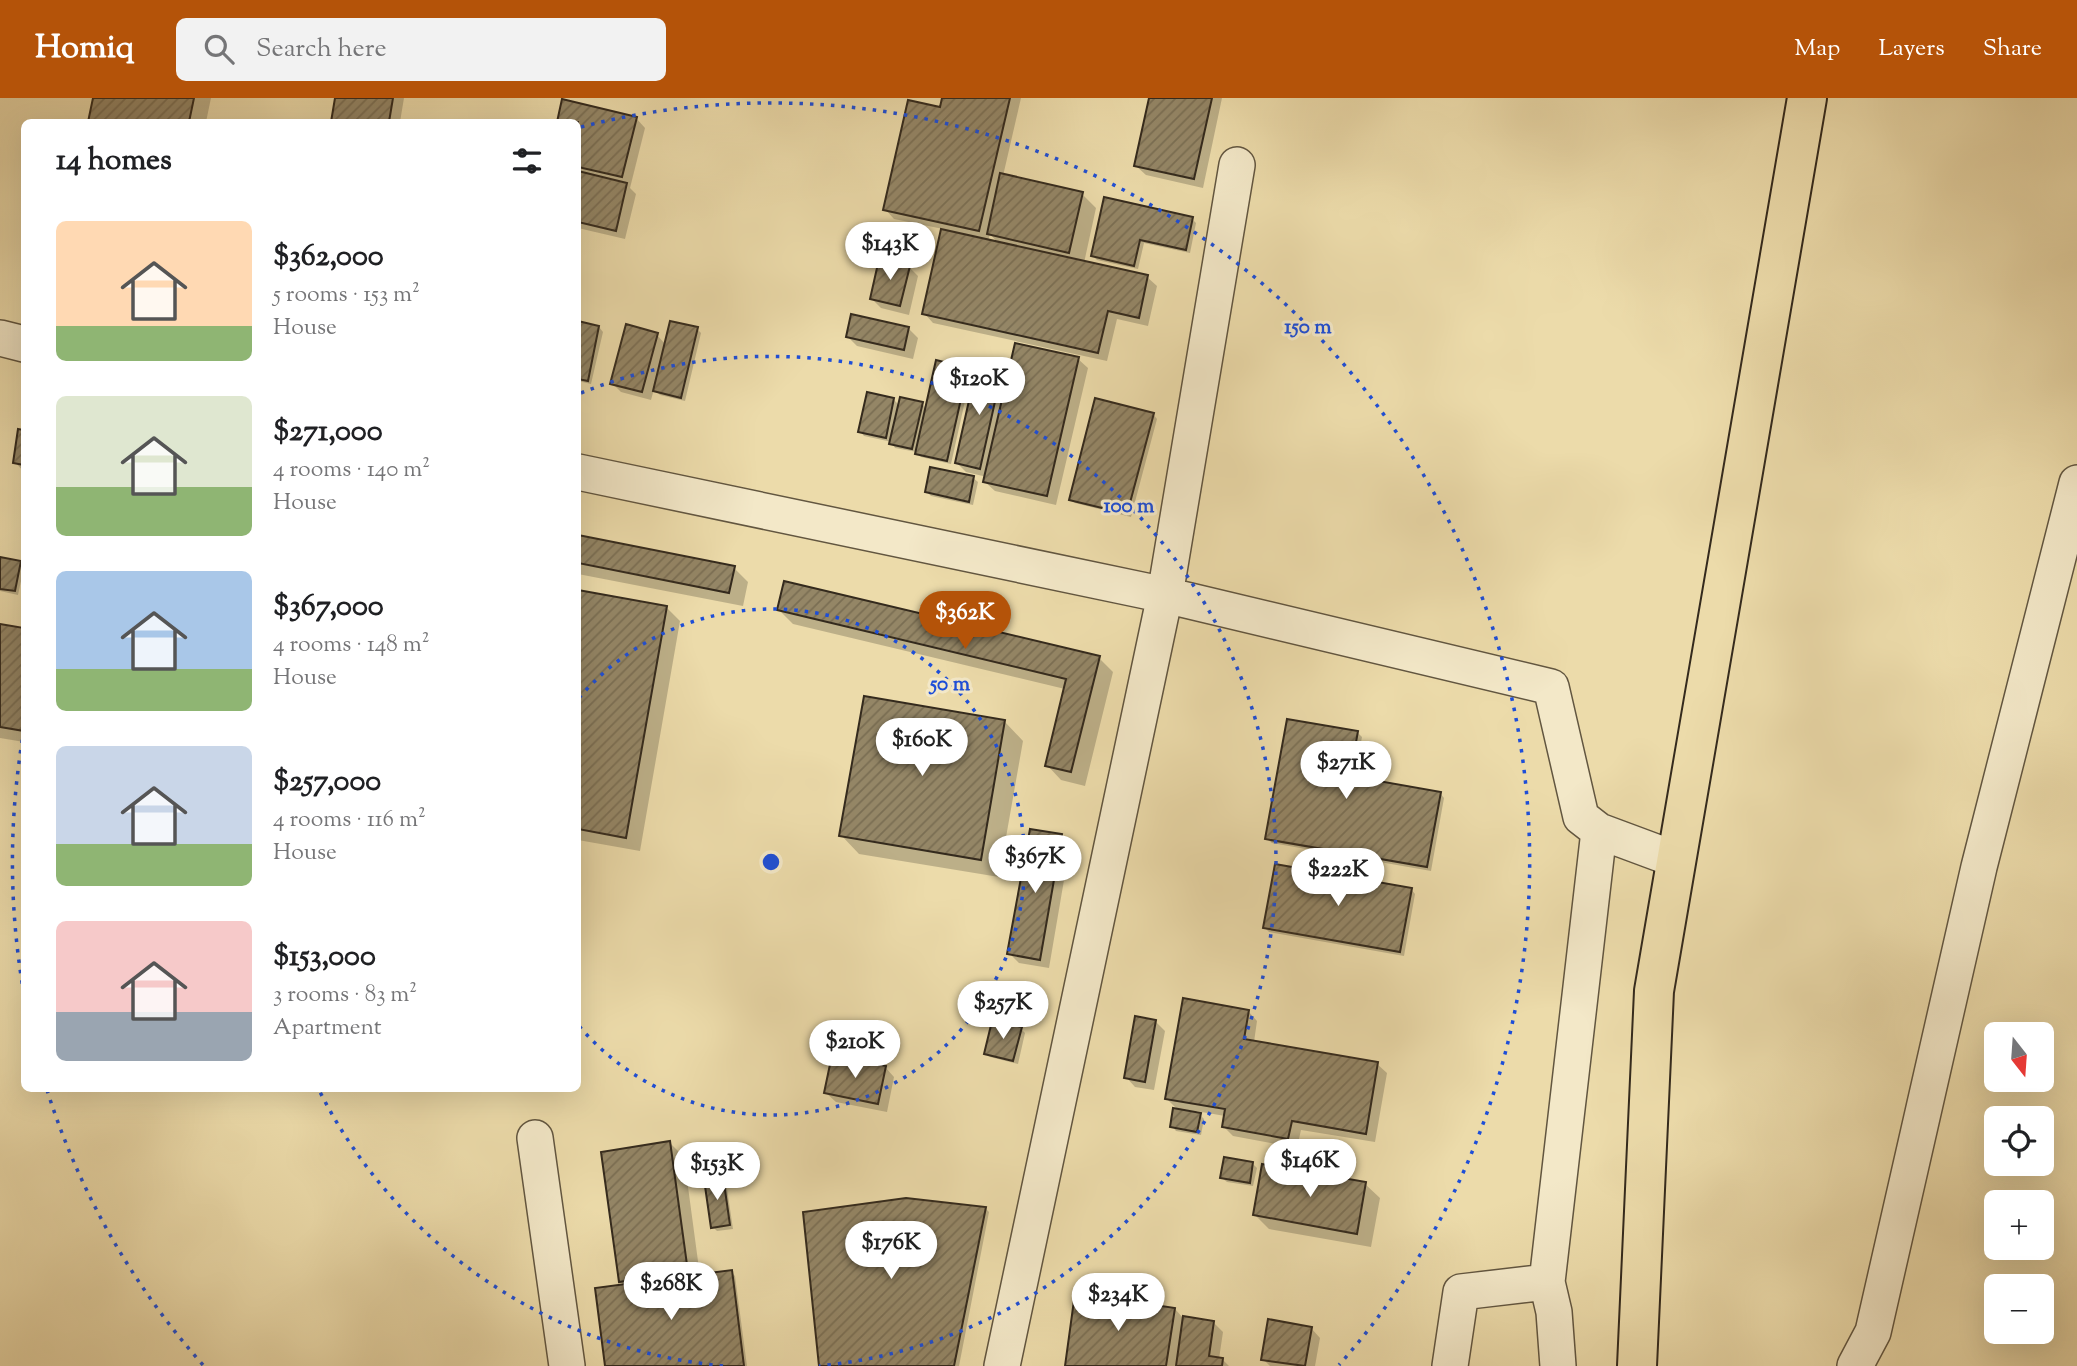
<!DOCTYPE html>
<meta charset="utf-8">
<style>
:root{--surface:#fff;--page:#f2f2f2;--text:#202124;--muted:#757577;--accent:#b45309}
body{margin:0;font-family:"Sorts Mill Goudy",serif;background:var(--page);color:var(--text);height:100vh;display:flex;flex-direction:column;font-size:26px;white-space:nowrap}
*{box-sizing:border-box;margin:0}
p{font-size:23px;color:var(--muted)}
.icon{flex:none;width:38px;height:38px;fill:none;stroke:currentColor;stroke-width:2;stroke-linecap:round;stroke-linejoin:round}
.map{position:relative;flex:1;overflow:hidden}
.details{position:absolute;left:21px;top:21px;width:560px;height:973px;display:flex;flex-direction:column;background:var(--surface);border-radius:10px;box-shadow:0 7px 28px #0002}
.details>*{flex:none}
.needle{width:46px;rotate:163deg}
.controls{position:absolute;left:1984px;top:924px;display:grid;gap:14px}
.controls a{display:grid;place-items:center;width:70px;height:70px;border-radius:10px;background:var(--surface);box-shadow:0 7px 28px #0002;font-size:35px}
.price{position:absolute;translate:-50% -60px;padding:0 16px;border-radius:24px;background:#fff;color:#222;font-size:23px;line-height:46px;filter:drop-shadow(0 2px 4px #0008)}
.price::after{content:'';position:absolute;left:50%;top:42px;width:21px;height:16px;margin-left:-10px;background:inherit;clip-path:polygon(0 0,100% 0,50% 100%)}
.price.active{background:var(--accent);color:#fff}
ul{padding:0;list-style:none}
li{display:flex;align-items:center;gap:21px;height:175px;padding:0 35px}
li span{display:grid;place-items:center;flex:none;width:196px;height:140px;border-radius:10px;color:#555}
li>.icon{margin-inline-start:auto}
span .icon{width:84px;height:84px;fill:#fffc;stroke-width:1}
li b{font-size:30px}
h2{display:flex;justify-content:space-between;align-items:center;height:84px;padding:0 35px;font-size:30px}
header{display:flex;align-items:center;gap:42px;box-sizing:border-box;height:98px;padding:0 35px;background:var(--accent);color:#fff}
header strong{font-size:33px}
nav{display:flex;gap:38px;margin-inline-start:auto;font-size:24px}
.search{width:490px;height:63px;background:var(--page);display:flex;align-items:center;gap:18px;box-sizing:border-box;padding:0 24px;border-radius:10px;color:var(--muted);font-size:26px}
.map>svg:first-child{display:block}
.shadow{fill:#0003;fill-rule:evenodd}
.building{fill:url(#building-hatch);stroke:#342a1d;stroke-width:2}
.lines{fill:none;stroke-linecap:round;stroke-linejoin:round}
.minor-casing{stroke:#625640;stroke-width:38}
.major-casing{stroke:#342a1d;stroke-width:42}
.minor{stroke:#f3e8c8;stroke-width:35}
.major{stroke:#ecdbaa;stroke-width:38}
.ring{fill:none;stroke:#1d4ed8;stroke-width:3.5;stroke-dasharray:3.5 7}
.centre{fill:#1d4ed8;stroke:#f3e8c8;stroke-width:3.5}
.ring-label{font-size:21px;text-anchor:middle;font-weight:bold;fill:#1d4ed8;stroke:#f3e8c8;stroke-width:6;stroke-linejoin:round;paint-order:stroke}
</style>
<header>
<strong>Homiq</strong>
<div class="search"><svg class="icon" aria-label="search" viewBox="0 0 24 24"><circle cx="10" cy="10" r="6"/><path d="M15 15l6 6"/></svg>Search here</div>
<nav><a>Map</a><a>Layers</a><a>Share</a></nav>
</header>
<div class="map">
<svg width="2077" height="1268" viewBox="0 0 2077 1268">
<defs>
<pattern id="building-hatch" width="6" height="6" patternUnits="userSpaceOnUse" patternTransform="scale(1.75)"><rect width="6" height="6" fill="#948666"/><path d="M-1 1l2-2M0 6l6-6M5 7l2-2" fill="none" stroke="#7a6e53"/></pattern>
</defs>
<rect width="100%" height="100%" fill="#ecdbaa"/>
<filter id="stains"><feTurbulence type="fractalNoise" baseFrequency=".00286" numOctaves="4"/><feColorMatrix values="0 0 0 0 .2 0 0 0 0 .09 0 0 0 0 .02 0 0 0 .5 -.17"/></filter>
<radialGradient id="worn" r=".72"><stop offset=".6" stop-color="#630" stop-opacity="0"/><stop offset="1" stop-color="#630" stop-opacity=".3"/></radialGradient>
<path class="shadow" d="M95,0H211L206,24H89Z
M337,0H404L400,24H333Z
M944,0H1021L1003,78L1082,96L1096,110L1084,165L1147,179L1157,188L1148,228L1117,221L1107,263L933,225L924,215L943,131L894,121L885,111L941,11ZM990,136L999,146L988,143Z
M1151,0H1222L1203,90L1146,77L1136,68Z
M564,4L636,20L645,30L630,90L636,96L625,141L578,130V24H559Z
M1192,121L1196,125L1190,155L1144,145L1138,171L1097,162L1093,158Z
M909,169L918,178L909,217L881,210L872,201Z
M578,225L599,229L603,234L591,286L578,283Z
M697,231L701,235L685,303L660,297L654,291L651,302L621,294L612,285L657,237L666,247Z
M909,231L918,240L913,261L857,248L848,239Z
M1078,261L1088,270L1056,407L995,393L985,384L987,379L966,374L957,365L1001,274L1009,281Z
M967,271L971,276L951,366L921,359L917,354L895,350L892,344L864,338L860,333L868,296L894,302L900,308L922,306L927,311Z
M1153,316L1157,321L1131,419L1075,405L1071,401Z
M20,333L24,334V374L15,364Z
M973,380L978,384L973,407L931,398L927,394Z
M578,439L734,470L748,484L743,508L578,476Z
M0,461L20,464L24,469L18,497L0,493Z
M578,494L666,509L680,523L640,753L578,742Z
M779,512L1099,560L1113,574L1085,688L1061,682L1047,667L1065,591L793,526Z
M0,528L24,532V644L0,640Z
M1005,624L1023,643L999,779L859,756L841,737Z
M1357,634L1362,639L1354,680L1440,695L1444,700L1431,773L1272,745L1267,741Z
M1061,738L1070,747L1049,870L1019,865L1009,855Z
M1411,791L1415,796L1404,858L1269,834L1265,830Z
M1248,913L1257,923L1254,944L1377,966L1387,975L1375,1044L1301,1032L1297,1050L1233,1038L1224,1029L1225,1018L1196,1013L1204,1021L1201,1037L1176,1033L1172,1028L1179,1013L1167,1001Z
M1155,923L1165,933L1154,992L1135,989L1126,979Z
M1021,931L1025,935L1018,966L990,959L986,955Z
M885,969L894,979L887,1014L836,1004L826,995Z
M670,1045L684,1059L700,1178L731,1174L735,1178L747,1268H606L625,1188L621,1184Z
M1252,1065L1257,1070L1253,1088L1227,1084L1222,1080Z
M722,1080L726,1084L733,1131L717,1133L713,1129Z
M1365,1086L1380,1100L1371,1149L1269,1131L1255,1117Z
M985,1110L989,1114L959,1268H821Z
M1175,1211L1183,1220L1213,1224L1223,1234L1219,1261L1223,1262L1229,1268H1066Z
M1311,1230L1320,1240L1315,1268H1270L1263,1261Z"/>
<path class="building" d="M93,0H194L189,24H88Z
M335,0H393L389,24H331Z
M942,0H1010L979,133L883,112L908,2L940,9Z
M1149,0H1212L1194,81L1134,68Z
M562,1L637,19L622,79L578,69V24H557Z
M578,73L627,85L616,133L578,124Z
M1000,75L1083,94L1069,155L987,136Z
M1104,99L1193,119L1186,152L1140,142L1134,168L1091,158Z
M941,131L1148,177L1139,220L1108,213L1098,255L922,216Z
M879,161L910,168L900,208L870,201Z
M851,216L909,229L904,252L846,239Z
M578,223L599,228L588,283L578,281Z
M670,223L698,229L681,300L653,293Z
M626,226L658,235L642,294L610,286Z
M1015,245L1079,259L1047,398L983,384Z
M936,262L968,270L947,363L915,356Z
M977,267L1002,272L980,371L955,365Z
M867,294L894,300L886,340L858,334Z
M900,299L923,304L912,351L889,346Z
M1095,300L1154,315L1127,416L1069,402Z
M18,331L24,332V367L13,365Z
M930,369L974,378L969,404L925,394Z
M578,437L735,468L729,495L578,465Z
M0,459L21,463L15,493L0,491Z
M784,483L1100,558L1071,674L1045,668L1066,581L777,512Z
M578,492L667,508L626,740L578,731Z
M0,526L24,530V633L0,629Z
M864,598L1005,622L981,762L839,738Z
M1287,621L1358,633L1350,678L1441,694L1427,769L1265,741Z
M1030,731L1062,736L1040,862L1007,856Z
M1275,766L1412,790L1400,854L1263,830Z
M1183,900L1249,912L1244,941L1378,964L1366,1036L1292,1023L1288,1041L1222,1029L1225,1011L1165,1001Z
M1135,918L1156,922L1145,984L1124,980Z
M992,923L1022,929L1013,963L984,956Z
M832,957L886,968L878,1006L824,995Z
M1173,1010L1201,1015L1197,1034L1170,1029Z
M670,1043L688,1174L619,1184L601,1054Z
M1224,1059L1253,1064L1250,1085L1220,1080Z
M1262,1066L1366,1084L1357,1136L1253,1117Z
M723,1078L730,1127L711,1130L704,1081Z
M906,1100L986,1109L954,1268H819L803,1114Z
M732,1172L744,1268H605L595,1190Z
M1075,1195L1175,1210L1166,1268H1065Z
M1183,1218L1214,1223L1209,1258L1223,1260L1222,1268H1176Z
M1268,1221L1312,1229L1305,1268L1261,1262Z"/>
<g class="lines">
<defs>
<path id="minor" d="M0,240L24,246
M578,374L1165,497L1551,589L1581,719L1599,733L1677,762
M535,1040L567,1268
M1002,1268L1165,497L1237,67
M1450,1268L1461,1194L1547,1184
M1558,1268L1554,1214L1547,1184L1599,733
M1855,1268L1873,1234L1979,769L2077,385"/>
<path id="major" d="M1637,1268L1654,893L1807,0"/>
</defs>
<use href="#minor" class="minor-casing"/>
<use href="#major" class="major-casing"/>
<use href="#minor" class="minor"/>
<use href="#major" class="major"/>
</g>
<g class="ring">
<path d="M579 600A253 253 0 1 1 579 928"/>
<path d="M723 1268A506 506 0 0 1 320 994M581 295A506 506 0 1 1 819 1268"/>
<path d="M203 1267A759 759 0 0 1 47 992M24 896A759 759 0 0 1 24 632M581 29A759 759 0 0 1 1339 1267"/>
</g>
<circle cx="771" cy="764" r="10" class="centre"/>
<g class="ring-label">
<text x="1308" y="235">150 m</text>
<text x="1129" y="414">100 m</text>
<text x="950" y="592">50 m</text>
</g>
<rect width="100%" height="100%" filter="url(#stains)"/>
<rect width="100%" height="100%" fill="url(#worn)"/>
</svg>
<div class="controls">
<a><svg class="needle" viewBox="-14 -14 28 28"><path d="M0-13l5 13h-10z" fill="#e53935"/><path d="M0 13l5-13h-10z" fill="#757577"/></svg></a>
<a><svg class="icon" aria-label="locate" viewBox="0 0 24 24"><circle cx="12" cy="12" r="6"/><path d="M12 2v4M12 18v4M2 12h4M18 12h4"/></svg></a>
<a>+</a>
<a>−</a>
</div>
<b class="price" style="left:890px;top:184px">$143K</b>
<b class="price" style="left:979px;top:319px">$120K</b>
<b class="price active" style="left:965px;top:553px">$362K</b>
<b class="price" style="left:922px;top:680px">$160K</b>
<b class="price" style="left:1346px;top:703px">$271K</b>
<b class="price" style="left:1035px;top:797px">$367K</b>
<b class="price" style="left:1338px;top:810px">$222K</b>
<b class="price" style="left:1003px;top:943px">$257K</b>
<b class="price" style="left:855px;top:982px">$210K</b>
<b class="price" style="left:1310px;top:1101px">$146K</b>
<b class="price" style="left:717px;top:1104px">$153K</b>
<b class="price" style="left:891px;top:1183px">$176K</b>
<b class="price" style="left:671px;top:1224px">$268K</b>
<b class="price" style="left:1118px;top:1235px">$234K</b>
<section class="details">
<h2>14 homes<svg class="icon" aria-label="filters" viewBox="0 0 24 24"><path d="M4 7h16M4 17h16"/><circle cx="9" cy="7" r="2"/><circle cx="15" cy="17" r="2"/></svg></h2>
<ul>
<li><span style="background:linear-gradient(#ffd9b3 75%,#8fb573 0)"><svg class="icon" aria-label="home" viewBox="0 0 24 24"><path d="M3 11l9-7 9 7M6 9v11h12V9"/></svg></span><div><b>$362,000</b><p>5 rooms · 153 m²</p><p>House</p></div></li>
<li><span style="background:linear-gradient(#dfe7d0 65%,#8fb573 0)"><svg class="icon" aria-label="home" viewBox="0 0 24 24"><path d="M3 11l9-7 9 7M6 9v11h12V9"/></svg></span><div><b>$271,000</b><p>4 rooms · 140 m²</p><p>House</p></div></li>
<li><span style="background:linear-gradient(#a9c7e8 70%,#8fb573 0)"><svg class="icon" aria-label="home" viewBox="0 0 24 24"><path d="M3 11l9-7 9 7M6 9v11h12V9"/></svg></span><div><b>$367,000</b><p>4 rooms · 148 m²</p><p>House</p></div></li>
<li><span style="background:linear-gradient(#c9d6e8 70%,#8fb573 0)"><svg class="icon" aria-label="home" viewBox="0 0 24 24"><path d="M3 11l9-7 9 7M6 9v11h12V9"/></svg></span><div><b>$257,000</b><p>4 rooms · 116 m²</p><p>House</p></div></li>
<li><span style="background:linear-gradient(#f6c9c9 65%,#9aa5b1 0)"><svg class="icon" aria-label="home" viewBox="0 0 24 24"><path d="M3 11l9-7 9 7M6 9v11h12V9"/></svg></span><div><b>$153,000</b><p>3 rooms · 83 m²</p><p>Apartment</p></div></li>
</ul>
</section>
</div>
